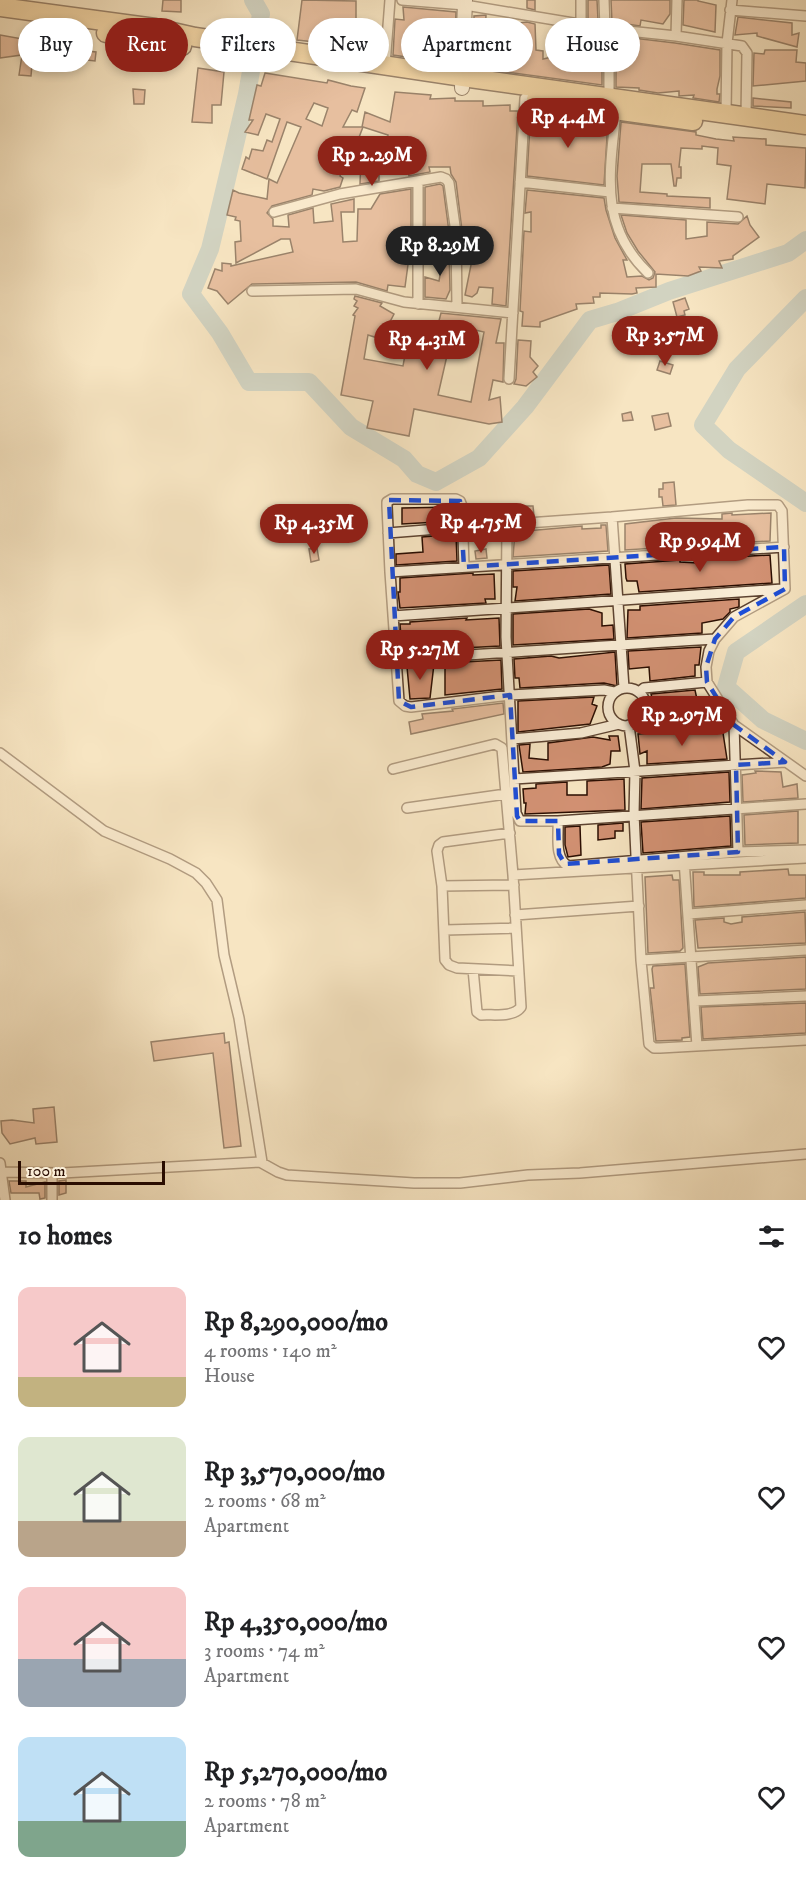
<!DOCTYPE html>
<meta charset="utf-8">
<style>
:root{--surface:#fff;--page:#f6f6f6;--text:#202124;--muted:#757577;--accent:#8f2418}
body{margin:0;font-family:"IM FELL DW Pica",serif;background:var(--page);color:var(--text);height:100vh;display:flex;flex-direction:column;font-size:22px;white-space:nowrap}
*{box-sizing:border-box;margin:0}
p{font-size:20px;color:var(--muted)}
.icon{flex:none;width:33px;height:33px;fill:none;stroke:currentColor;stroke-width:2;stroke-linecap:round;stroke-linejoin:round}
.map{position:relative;height:1200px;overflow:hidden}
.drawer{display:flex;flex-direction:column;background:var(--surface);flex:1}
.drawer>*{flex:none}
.banner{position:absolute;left:18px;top:18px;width:771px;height:54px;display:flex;gap:12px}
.scale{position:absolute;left:18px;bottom:15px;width:147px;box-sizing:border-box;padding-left:6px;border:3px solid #2a0d01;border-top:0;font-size:16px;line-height:21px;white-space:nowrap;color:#2a0d01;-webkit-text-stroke:4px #faeed7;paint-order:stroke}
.price{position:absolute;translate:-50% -51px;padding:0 14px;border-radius:21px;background:var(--accent);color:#fff;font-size:20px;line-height:39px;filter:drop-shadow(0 2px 3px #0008)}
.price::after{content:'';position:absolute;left:50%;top:36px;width:18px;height:14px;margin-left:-9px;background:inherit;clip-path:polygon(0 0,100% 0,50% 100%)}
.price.active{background:#222;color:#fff}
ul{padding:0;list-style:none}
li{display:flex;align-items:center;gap:18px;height:150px;padding:0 18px}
li span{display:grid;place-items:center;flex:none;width:168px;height:120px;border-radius:12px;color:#555}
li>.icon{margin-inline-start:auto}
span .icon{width:72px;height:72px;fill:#fffc;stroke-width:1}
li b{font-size:26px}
h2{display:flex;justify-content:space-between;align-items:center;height:72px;padding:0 18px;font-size:26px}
.pill{padding:0 21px;border-radius:27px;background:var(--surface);box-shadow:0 3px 9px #0003;font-size:21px;line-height:54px}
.pill.active{background:var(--accent);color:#fff}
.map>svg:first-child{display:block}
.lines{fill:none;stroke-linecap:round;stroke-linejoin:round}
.river{stroke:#a4bcbf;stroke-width:18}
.building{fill:#d29173;stroke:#2a0d01;stroke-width:1.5;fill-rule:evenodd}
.street-casing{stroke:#5d4331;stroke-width:12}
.secondary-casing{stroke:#2a0d01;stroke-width:16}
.highway-casing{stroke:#2a0d01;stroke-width:21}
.street{stroke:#faeed7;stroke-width:9}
.secondary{stroke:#faeed7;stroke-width:14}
.highway{stroke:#ecc281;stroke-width:18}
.marked{fill:none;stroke:#1d4ed8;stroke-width:4.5;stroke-dasharray:12 8;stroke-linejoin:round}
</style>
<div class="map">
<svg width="806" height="1200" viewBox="0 0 806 1200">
<rect width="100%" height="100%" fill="#f7e5c2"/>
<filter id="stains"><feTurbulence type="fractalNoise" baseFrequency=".00333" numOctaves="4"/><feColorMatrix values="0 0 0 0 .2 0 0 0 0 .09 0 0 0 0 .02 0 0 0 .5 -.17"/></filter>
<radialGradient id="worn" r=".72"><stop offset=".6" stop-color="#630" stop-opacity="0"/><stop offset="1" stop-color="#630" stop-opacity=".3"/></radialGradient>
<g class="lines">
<path class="river" d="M253,0L261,14L247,94L221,204L210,249L191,294L220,333L249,382H309L351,427L404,459L417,474L436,482L479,458L525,407L590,320L617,312L669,291L788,253L806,240
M806,298L737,369L703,425L729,450L806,503
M806,604L736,652L726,687L763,720L806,741"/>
</g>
<path class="building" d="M163,0H181V12L162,11Z
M302,0L356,1V29H369L368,51L355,50V39H324V43L297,40Z
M527,0H535V10L527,8Z
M588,0H597L598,20L588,19Z
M611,0H670V14L663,24L641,20L640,26L612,22Z
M684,0H698V1L716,5L715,32L683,25Z
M403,7L456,12L454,64L393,55L395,19L404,20Z
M486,15L485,40L500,39L501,25L527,22L535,24L536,50L543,51V59L561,55L560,34L576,35V30L602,35V85L499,71V67H475L476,35H474V16Z
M738,17L792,23V35L799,33L797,47L757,36V33L735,35Z
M0,35L34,41L31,76L19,75L22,55L0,58Z
M616,36L675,43L720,50V76L717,89V94H720L719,102L693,98L694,95L679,96V91L658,93L639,90V88L616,87Z
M70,49L96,52L95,61L69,58Z
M765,50H797L796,62L806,63V81L753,86L754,53L764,54Z
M198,68L224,72L221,105H212V123L192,122Z
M265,73L327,83L328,80L351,86L365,88L357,112L352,110L343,127H362L365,112L390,122L395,92L431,95L430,99L455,98V101H483V106L510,105V111H518L506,306L492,304L493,288L479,287L477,293L472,297L465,295L476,240L471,239L472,230H462L456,182L451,174L450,167H429L430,172L409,176L408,170L379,167V181L360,184L361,157L384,158L388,135L363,127L351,158L347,157L340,176L343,178L340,187L324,191L313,189L312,195L272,206L267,213L273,219V226L289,227L288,215L313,208L314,223L333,221L331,204L354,199V212H341L343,242L357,241L358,209H371L380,194L411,189V234H397V239L411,242L405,287L388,285L387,291L356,282L252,284L228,304L217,291L208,288L215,269L222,271V263L231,264V266L293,252L290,239H281L236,263L235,242L241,241L240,221L235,220L236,217L227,215L233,190L239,193L267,199L269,179L277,183L301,127L287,122L267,179L242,169L246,157L249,159L252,149L263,151L267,140L272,142L280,119L266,114L258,135L245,132L253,120H249L257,85L261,86ZM314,103L328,108L322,126L306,119Z
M133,89L145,90L144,104H134Z
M753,98L791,102V108L753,106Z
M531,109L542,111L540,123L563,128L564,114L608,121L604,185L527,176Z
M621,122L696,132V135L716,139L734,141L733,137L766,139V145L806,148L805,188L767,184L765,204L727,199L731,166L717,164L718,148L702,146V149L681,148L679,167H681V178H677L676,186H674L671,164H642L640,192L667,194V196L710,198V208L619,202L617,176Z
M440,184L443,186L449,232L425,233V187Z
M527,190L604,198L606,210L615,238L627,260H623L627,277L642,276L649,280L653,278L655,272L638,251L627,233L621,215L686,220V239L707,236V222L738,224L747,216L750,225L759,237L733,256V259L719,261L722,268L699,267L701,271L688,276L656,274V287L636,288L637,293L632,294L600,293V297H593L594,303L576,304L577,309L540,322V327L522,326L523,312L520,311L524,231L531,232V212L525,213Z
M439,246L449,248L450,290L446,299L425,297V277L439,281L442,264L436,263Z
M355,296L382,303L380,306L394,314L381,339L368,335L364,359L403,366L408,339L421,342L423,337L434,340L441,313L501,319L496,343H504L503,382L493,380L489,400L500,397L502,422L489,424L414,409L409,436L367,428L373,401L341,395L355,316L353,315L358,308L354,306L357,301L354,299ZM454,325L484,332L471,402L438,395Z
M685,298L689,309L684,311L685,315L677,317L673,302Z
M518,340L531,341L530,357L538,366L533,372L537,377L526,386L514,384L516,379Z
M660,361L673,365L670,374L657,370Z
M631,412L633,420L623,421L622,414Z
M668,413L671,426L655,430L652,416Z
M674,482L676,505L663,506L662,497H659V489H663V483Z
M524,506H533L534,516H525Z
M455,507L456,521L402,524V508Z
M732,513V515L771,513L770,541L625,550V524L676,518L722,519V514Z
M601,525H606L608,551L513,557L515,532L582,526V529L601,528Z
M456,534L457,561L396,565V554L423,552L422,537Z
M317,548L319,560L311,562L309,549Z
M486,549L487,558L476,559L475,551Z
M770,555L772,583L639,592L637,581H627L626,578L625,564L680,560V562L698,563V559Z
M609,565L611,594L515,601L517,587H513V571Z
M473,573V575L494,574L495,599H485L486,603L400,608L398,592H400V578Z
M739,599V607L730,609V612L723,619L702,623V633L627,638L628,610H640V606Z
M589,609L602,613V626L613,625L614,639L513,645V614Z
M467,618L466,620L499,618L500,646L406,651V637H401L400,624H410V622Z
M701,647L699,665H695V676L650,681L649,667L629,669L628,651Z
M615,652L617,686L604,683L520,688L519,678H515L514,659L551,656L559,658Z
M501,660L502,689L445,695V663Z
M425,664H434L430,698L410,699L407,667Z
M695,690L698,704L691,705V717L654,719V706L651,694Z
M594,697L592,704L597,706L590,724L518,732V701Z
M503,703L504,714L411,734L409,722L423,719L422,714L453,711L452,709Z
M707,730V733H723L727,759L647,764V751L640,754L638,734Z
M609,736H618L620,751H611L610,764L602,767L523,772L519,745L530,744L529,758L548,760V743L593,737L610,740Z
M755,771L781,772L783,787L797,784L798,798L743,802L742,775L756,773Z
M729,772L730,802L641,809L642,778Z
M624,779L625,810L525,814L526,803H524L523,789L536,788V784L567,782V795H587V781Z
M798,811V843L745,845L744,815Z
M730,816L731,846L643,853L641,822Z
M623,823V831H615V838L598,840V825Z
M580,826L581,855L568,857L565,845V827Z
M788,869L789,875H806V898L694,907L693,872H704V875H740V872Z
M672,875L673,880H679L683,948L680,951L648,953L645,877Z
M805,912L806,943L698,948L695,920L724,918V922L731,924L742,922V917Z
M806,957V989L700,994L698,967L708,963Z
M685,964L690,1037L682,1038V1040L656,1041L650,988H654L652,969L653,966Z
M806,1003V1033L703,1039L701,1007Z
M224,1033L225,1043L229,1042L241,1146L224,1148L213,1053L154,1061L151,1042Z
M54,1107L57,1142L36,1144L35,1138L10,1144L2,1133L1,1121L12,1120L34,1123L33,1109Z
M66,1180V1193L59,1195V1181Z
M9,1181H26V1187L45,1182V1198L40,1199L39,1193H11Z"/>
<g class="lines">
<defs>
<path id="street" d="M402,0L465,5L609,29V96
M604,0L605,28
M730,10L806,16
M581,25V0
M609,29L676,36L742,46L747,53L746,116
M676,36L677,0
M385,65L390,0
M616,110C610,172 598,225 648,273
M726,113L727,43L732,0
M418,182V304
M520,182L610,192
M612,208L738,217
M274,212L340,194L441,177L446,179L449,183L456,233L457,307
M252,291L356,289L404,302L513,313
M509,379L525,98
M612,517L513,524L507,528L506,637L516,813L520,821H558L806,804
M388,533L463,527
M390,572L387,506V502L392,499H456L460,501L462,506L464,567
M393,616L782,589
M395,659C502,654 608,645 715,639
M624,688L612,517L748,505H778L782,511L785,589L734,617L715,639L709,651L706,667L707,682L734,725L806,776
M608 707a19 19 0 1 1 38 0a19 19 0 1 1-38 0Z
M614,692L604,690L510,695L411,707L405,706L399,701L390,572L784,547
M639,692L644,688L707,682
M635,724L660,726L731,721
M629,725L635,771L634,814L641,960L649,1044L654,1048H660L806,1040
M734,725L738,852
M512,739L581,733L619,724
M0,753L104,831L170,859L196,873L206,883L217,900L224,955L239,1018L262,1162
M393,769L495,744L502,748L513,875L521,1007C513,1018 493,1014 481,1015L477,1012L473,969
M514,779L785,762
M407,808L506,794
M558,821C559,835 554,858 568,866L738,852L806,850
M510,833L443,842L439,845L437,851L442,886L445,960L449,965L457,968L518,971
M684,860L697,1046
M513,875L806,858
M442,886L514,885
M689,914L806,905
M515,915L639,906
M445,930L515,928
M641,960L806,950
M695,1001L806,996
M0,1163L5,1200
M0,1172L62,1173L260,1162L278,1172L287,1175L414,1183H460L528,1175L580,1173L806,1154
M52,1173V1200"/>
<path id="secondary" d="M462,88L465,0"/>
<path id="highway" d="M0,7L155,28L195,37L463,77L806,125
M106,33L182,46
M536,99L693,121"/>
</defs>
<use href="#street" class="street-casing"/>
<use href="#secondary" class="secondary-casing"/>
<use href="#highway" class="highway-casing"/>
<use href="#street" class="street"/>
<use href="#secondary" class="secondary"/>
<use href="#highway" class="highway"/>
</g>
<path d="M0 0H806V1200H0ZM389,500L460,501L464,567L784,547L785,589L734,617L715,639L706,667L707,682L734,725L785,762L736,765L738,852L565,864L559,854L558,821H520L517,816L510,695L411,707L399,701Z" fill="#f7e5c2" fill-opacity=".55" fill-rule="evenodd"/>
<path class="marked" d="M389,500L460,501L464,567L784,547L785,589L734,617L715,639L706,667L707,682L734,725L785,762L736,765L738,852L565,864L559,854L558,821H520L517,816L510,695L411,707L399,701Z"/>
<rect width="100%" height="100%" filter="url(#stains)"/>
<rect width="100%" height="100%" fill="url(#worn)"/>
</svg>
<div class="scale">100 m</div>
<b class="price" style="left:568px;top:149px">Rp 4.4M</b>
<b class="price" style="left:372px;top:187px">Rp 2.29M</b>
<b class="price active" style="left:440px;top:277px">Rp 8.29M</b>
<b class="price" style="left:665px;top:367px">Rp 3.57M</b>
<b class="price" style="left:427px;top:371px">Rp 4.31M</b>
<b class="price" style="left:481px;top:554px">Rp 4.75M</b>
<b class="price" style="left:314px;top:555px">Rp 4.35M</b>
<b class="price" style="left:700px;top:573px">Rp 9.94M</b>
<b class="price" style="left:420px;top:681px">Rp 5.27M</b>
<b class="price" style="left:682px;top:747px">Rp 2.97M</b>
<div class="banner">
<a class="pill">Buy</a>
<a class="pill active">Rent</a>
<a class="pill">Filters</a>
<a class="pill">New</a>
<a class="pill">Apartment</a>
<a class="pill">House</a>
</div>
</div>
<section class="drawer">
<h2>10 homes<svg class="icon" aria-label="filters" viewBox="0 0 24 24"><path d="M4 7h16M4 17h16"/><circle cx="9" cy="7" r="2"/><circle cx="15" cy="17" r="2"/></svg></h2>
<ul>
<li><span style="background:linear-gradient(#f6c9c9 75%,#c2b280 0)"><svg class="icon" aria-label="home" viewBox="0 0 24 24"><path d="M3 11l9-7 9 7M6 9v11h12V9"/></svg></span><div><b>Rp 8,290,000/mo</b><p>4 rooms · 140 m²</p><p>House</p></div><svg class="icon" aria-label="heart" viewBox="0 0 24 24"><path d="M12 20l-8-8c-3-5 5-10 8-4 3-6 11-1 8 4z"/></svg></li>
<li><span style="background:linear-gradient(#dfe7d0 70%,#b9a48a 0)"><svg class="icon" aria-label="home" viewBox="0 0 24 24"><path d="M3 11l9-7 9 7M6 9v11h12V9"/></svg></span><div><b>Rp 3,570,000/mo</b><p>2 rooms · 68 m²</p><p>Apartment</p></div><svg class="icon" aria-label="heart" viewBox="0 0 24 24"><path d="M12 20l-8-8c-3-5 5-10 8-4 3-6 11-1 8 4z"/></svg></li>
<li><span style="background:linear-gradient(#f6c9c9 60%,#9aa5b1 0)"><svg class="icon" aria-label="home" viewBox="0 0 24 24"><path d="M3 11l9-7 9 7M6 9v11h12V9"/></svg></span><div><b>Rp 4,350,000/mo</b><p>3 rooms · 74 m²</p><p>Apartment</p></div><svg class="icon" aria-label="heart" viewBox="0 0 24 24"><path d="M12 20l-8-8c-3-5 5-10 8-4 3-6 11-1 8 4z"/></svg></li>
<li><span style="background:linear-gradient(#bfe0f5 70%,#7fa58c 0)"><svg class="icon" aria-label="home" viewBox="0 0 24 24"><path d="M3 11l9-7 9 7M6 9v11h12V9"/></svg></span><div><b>Rp 5,270,000/mo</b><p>2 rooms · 78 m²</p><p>Apartment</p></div><svg class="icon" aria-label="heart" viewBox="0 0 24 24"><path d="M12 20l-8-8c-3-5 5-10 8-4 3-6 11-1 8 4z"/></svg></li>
</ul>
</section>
